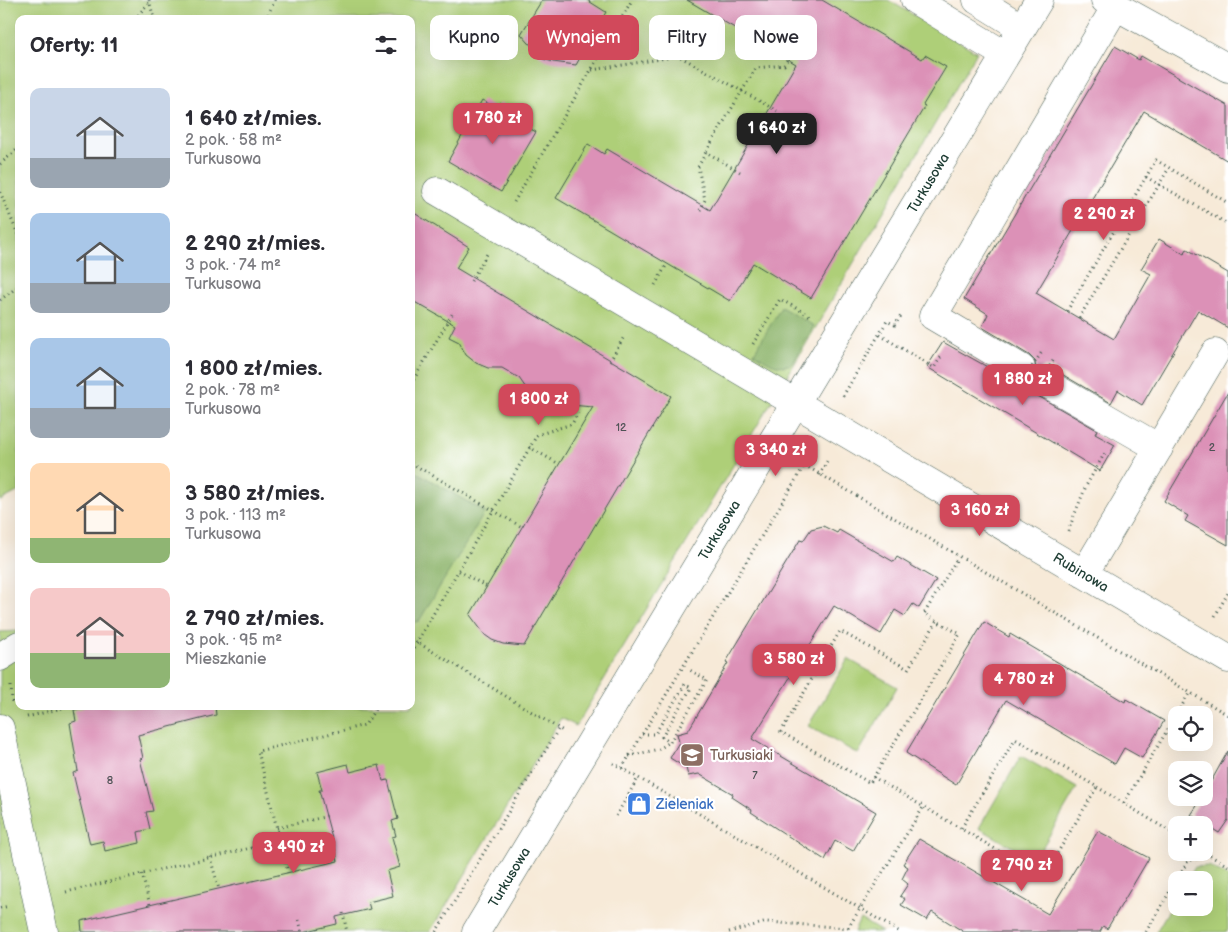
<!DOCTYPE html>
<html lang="pl">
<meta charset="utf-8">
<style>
:root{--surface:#fff;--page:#f7f7f7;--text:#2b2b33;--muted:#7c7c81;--accent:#d1495b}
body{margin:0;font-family:"Balsamiq Sans",sans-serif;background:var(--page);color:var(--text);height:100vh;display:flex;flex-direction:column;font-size:19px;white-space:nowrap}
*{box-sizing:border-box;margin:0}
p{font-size:16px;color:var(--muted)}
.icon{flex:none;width:28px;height:28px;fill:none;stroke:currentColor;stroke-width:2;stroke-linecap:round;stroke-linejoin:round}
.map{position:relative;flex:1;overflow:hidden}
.drawer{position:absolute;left:15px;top:15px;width:400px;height:695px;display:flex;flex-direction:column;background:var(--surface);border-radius:10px;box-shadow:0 5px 20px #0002}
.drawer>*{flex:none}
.banner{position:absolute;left:430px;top:15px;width:475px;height:45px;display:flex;gap:10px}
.controls{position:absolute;left:1168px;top:706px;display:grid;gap:10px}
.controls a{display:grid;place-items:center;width:45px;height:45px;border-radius:10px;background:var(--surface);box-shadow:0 5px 20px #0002;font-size:25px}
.price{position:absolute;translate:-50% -42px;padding:0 11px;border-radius:10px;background:var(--accent);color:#fff;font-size:16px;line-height:32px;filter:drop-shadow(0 1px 2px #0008)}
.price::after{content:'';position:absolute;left:50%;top:30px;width:15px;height:11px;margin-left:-8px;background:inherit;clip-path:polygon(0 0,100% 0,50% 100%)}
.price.current{background:#222;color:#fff}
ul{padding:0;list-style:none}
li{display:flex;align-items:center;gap:15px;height:125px;padding:0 15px}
li span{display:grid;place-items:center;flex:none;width:140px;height:100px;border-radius:10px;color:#555}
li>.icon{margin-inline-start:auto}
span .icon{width:60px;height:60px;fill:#fffc;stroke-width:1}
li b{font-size:21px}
h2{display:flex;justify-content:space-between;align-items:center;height:60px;padding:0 15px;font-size:21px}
.pill{padding:0 18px;border-radius:10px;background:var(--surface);box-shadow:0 5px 20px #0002;font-size:18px;line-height:45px}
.pill.current{background:var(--accent);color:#fff}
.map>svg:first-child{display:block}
.green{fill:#aecf78;stroke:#668656}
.forest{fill:#8ab268;stroke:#54784e}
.building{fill:#dc91b7}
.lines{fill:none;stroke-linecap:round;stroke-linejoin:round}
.minor-casing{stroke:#3f574d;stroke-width:29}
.path{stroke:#3f574d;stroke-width:3;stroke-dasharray:1 4;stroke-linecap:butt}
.minor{stroke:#fff;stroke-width:28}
.path-bridge{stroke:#3f574d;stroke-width:3;stroke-dasharray:1 4;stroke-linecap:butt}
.labels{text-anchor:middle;stroke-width:4.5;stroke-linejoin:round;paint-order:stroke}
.number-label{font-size:11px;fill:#4e5255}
.street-label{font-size:14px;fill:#1f3d34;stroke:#fff}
.education-label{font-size:14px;fill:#785e54;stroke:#fff;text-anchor:start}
.shop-label{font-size:14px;fill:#366cbe;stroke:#fff;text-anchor:start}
</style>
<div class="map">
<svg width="1228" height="932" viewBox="0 0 1228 932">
<rect width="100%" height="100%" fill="#fff"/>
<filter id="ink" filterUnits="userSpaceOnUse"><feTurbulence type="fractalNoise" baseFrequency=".02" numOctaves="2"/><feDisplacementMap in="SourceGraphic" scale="10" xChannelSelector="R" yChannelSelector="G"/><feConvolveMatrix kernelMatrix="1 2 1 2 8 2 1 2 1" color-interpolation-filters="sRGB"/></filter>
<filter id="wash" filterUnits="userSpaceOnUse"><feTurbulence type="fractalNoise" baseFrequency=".0096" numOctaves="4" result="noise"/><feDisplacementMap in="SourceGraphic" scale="20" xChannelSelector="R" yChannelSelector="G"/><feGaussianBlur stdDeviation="1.12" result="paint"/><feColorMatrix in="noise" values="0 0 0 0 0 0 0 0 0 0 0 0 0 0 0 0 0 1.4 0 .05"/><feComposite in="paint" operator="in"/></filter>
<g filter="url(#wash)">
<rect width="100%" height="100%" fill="#f7ead8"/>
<path class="green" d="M0,0H888L977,52L795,363L576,726L561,718L430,932H0V632L19,631V706H411V19H19V491L0,501Z
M848,659L897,687L858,754L808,726Z
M1021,756L1077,788L1035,860L979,828Z
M1209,866L1228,877V929L1226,932H1156L1176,898V908H1204V880H1187L1195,867Z
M860,919L882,932H854Z"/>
<path class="forest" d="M781,307L814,326L793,363C779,371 765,360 754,353Z
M411,469L485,512L419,621L411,623Z"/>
<g id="blocks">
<path class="building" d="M542,0H587L606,12L576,65L553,62L543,59L521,34Z
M687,0H822L922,59L925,55L946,67L923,105L925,106L811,298L753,263L730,301L556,198L588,144L604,154L607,149L710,210L796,64Z
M1115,46L1139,60L1141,56L1228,106V161L1144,111L1036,293L1114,339L1151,274L1141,269L1159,239L1184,254L1187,249L1228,273V328L1198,310L1142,405L1118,390L1111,403L1053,369L1045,367L1036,372L1035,361L1029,355L982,327L988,314L964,299Z
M482,100L497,109L500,103L526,118L522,124L536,132L501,192L448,161Z
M411,211L469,247L456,268L671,396L524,646L503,644L492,640L485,635L470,615L593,407L548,403L537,399L528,391L519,378L502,368H488L476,363L466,355L459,342L449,337L455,325L411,300Z
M943,342L1014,382L1021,384L1031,379L1032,390L1038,396L1097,430L1095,434L1115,445L1100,471L927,367Z
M1228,392V545L1185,521L1188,516L1164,501Z
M823,526L837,533L839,530L894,562L897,557L936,580L919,608L913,604L905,616L895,610L881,634L834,606L752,739L876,812L853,851L835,841L825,860L751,812L752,810L732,797L733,794L699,774L688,776L686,768L670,758L679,742L677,734L688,731L728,663L726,662L800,540L803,541L811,529Z
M984,622L1009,637L1010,634L1125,702L1126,699L1164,721L1142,758L1124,748L1115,764L1006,700L956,785L906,753Z
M89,706H215L216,715L138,735L143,758L140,759L153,811L146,812L150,829L138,832L140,843L105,851L103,841L90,844L73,773L78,771L70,723L76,721L74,710Z
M1228,751V820L1219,833L1191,815L1202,798H1204V794Z
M348,764L350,772L379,765L383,781L388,780L398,819L392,821L396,836L392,837L400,867L387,871L393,896L368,902L370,909L336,917L337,924L303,932H82L81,921L338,861L319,790H322L317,772Z
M1098,831L1149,858L1107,929L1103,926L1100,932H964L932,912L927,920L901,905L905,899L900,896L908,884L902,879L908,867L903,864L919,839L1048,914Z"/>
</g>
</g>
<g filter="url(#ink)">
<use href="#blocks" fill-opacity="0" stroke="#3f574d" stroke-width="1"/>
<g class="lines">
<defs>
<path id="minor" d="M915,0L1005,55
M977,0L1022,28
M1105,0L1228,68
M437,191L1228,659
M1021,368L933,316L1116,6
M1046,383L1159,448
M1084,574L1215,353
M0,657L19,645
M0,728L44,932
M476,932L1039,0"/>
</defs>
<use href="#minor" class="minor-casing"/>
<path class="path" d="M149,0L154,19
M135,19L151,0
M266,19L275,0
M592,70L679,56L742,91L756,68L784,65L790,55
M0,164L19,148
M740,172L706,152L742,91L777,111
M1146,177L1228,224
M0,192L19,237
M514,202L632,0
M700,210L705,200L698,167L706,152
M471,281L487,254
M655,285L667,264
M0,300L19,286
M1067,311L1156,160L1228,203
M1079,318L1169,168
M880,335L934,368L942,355
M753,344L780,299L812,317
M610,361L625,335
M411,384L454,311
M843,396L887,321L895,325L902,314
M529,447L559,464
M796,460L1228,715
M411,463L522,527
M819,475L829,458
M1068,531L1086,486L1106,451
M459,571L487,587
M1215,616L1228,593
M937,621L908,669L840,631L781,732L870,783L960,634L924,614L958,557
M411,639L417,642L537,435L572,424L578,413
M411,652L417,642L563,731
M11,686L12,702
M27,717L70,706
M642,734H655L685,684L691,688L662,737L670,742L707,680L688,669
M629,756L659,749L670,742
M613,763L900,932
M622,768L804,466
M873,777L1043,877L1097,787L1015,739L961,829
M1097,787L1176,835
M1124,803L1190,692
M616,816L638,778
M277,828L328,816
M210,857L219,889
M288,873L280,841L327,853L330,863
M142,874L150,905
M1177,880L1188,861L1209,855L1228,866
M66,892L280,841L258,751L365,725L377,706
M0,908L9,906
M343,913L347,932
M299,920L302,932
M848,928L924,806
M436,932L559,728
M729,932L767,922L848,928L849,932
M1146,932L1176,881"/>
<use href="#minor" class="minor"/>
<path class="path-bridge" d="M1018,387L1042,352
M1032,396L1054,359"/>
</g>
</g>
<defs>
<symbol id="school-square" viewBox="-11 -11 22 22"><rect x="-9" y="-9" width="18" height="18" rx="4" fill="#8d6e63" stroke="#fff"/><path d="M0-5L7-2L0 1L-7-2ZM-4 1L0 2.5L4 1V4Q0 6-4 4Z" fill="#fff"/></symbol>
<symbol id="shop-square" viewBox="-11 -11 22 22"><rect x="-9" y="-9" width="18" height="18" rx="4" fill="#3f7fe0" stroke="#fff"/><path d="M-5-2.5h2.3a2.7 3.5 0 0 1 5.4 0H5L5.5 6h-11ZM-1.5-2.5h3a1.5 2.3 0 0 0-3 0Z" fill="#fff"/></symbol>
</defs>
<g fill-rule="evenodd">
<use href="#school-square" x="678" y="741" width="28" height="28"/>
<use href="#shop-square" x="625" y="790" width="28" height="28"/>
</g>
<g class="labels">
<g class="number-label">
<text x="621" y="431">12</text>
<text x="1212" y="451">2</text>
<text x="755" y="779">7</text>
<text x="110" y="784">8</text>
</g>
<g class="street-label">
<text transform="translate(928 183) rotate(-59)" y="5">Turkusowa</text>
<text transform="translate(719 530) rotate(-59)" y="5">Turkusowa</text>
<text transform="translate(1081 572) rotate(31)" y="5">Rubinowa</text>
<text transform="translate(509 877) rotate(-59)" y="5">Turkusowa</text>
</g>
<g class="education-label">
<text x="710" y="760">Turkusiaki</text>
</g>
<g class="shop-label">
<text x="656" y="809">Zieleniak</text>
</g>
</g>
</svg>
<div class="controls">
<a><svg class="icon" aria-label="locate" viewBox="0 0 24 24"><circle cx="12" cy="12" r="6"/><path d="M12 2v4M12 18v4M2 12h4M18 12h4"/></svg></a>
<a><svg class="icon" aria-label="layers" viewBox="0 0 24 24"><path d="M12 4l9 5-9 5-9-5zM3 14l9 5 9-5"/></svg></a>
<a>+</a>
<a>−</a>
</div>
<b class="price" style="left:493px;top:145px">1 780 zł</b>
<b class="price current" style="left:777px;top:155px">1 640 zł</b>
<b class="price" style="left:1104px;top:241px">2 290 zł</b>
<b class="price" style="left:1023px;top:406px">1 880 zł</b>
<b class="price" style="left:539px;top:426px">1 800 zł</b>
<b class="price" style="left:776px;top:477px">3 340 zł</b>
<b class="price" style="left:980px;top:537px">3 160 zł</b>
<b class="price" style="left:794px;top:686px">3 580 zł</b>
<b class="price" style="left:1024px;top:706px">4 780 zł</b>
<b class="price" style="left:294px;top:874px">3 490 zł</b>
<b class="price" style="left:1022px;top:892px">2 790 zł</b>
<div class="banner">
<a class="pill">Kupno</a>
<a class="pill current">Wynajem</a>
<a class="pill">Filtry</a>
<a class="pill">Nowe</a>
</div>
<section class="drawer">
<h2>Oferty: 11<svg class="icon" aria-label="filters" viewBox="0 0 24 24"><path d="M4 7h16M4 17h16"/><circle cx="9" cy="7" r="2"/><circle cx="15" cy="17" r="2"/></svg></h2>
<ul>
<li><span style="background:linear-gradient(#c9d6e8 70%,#9aa5b1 0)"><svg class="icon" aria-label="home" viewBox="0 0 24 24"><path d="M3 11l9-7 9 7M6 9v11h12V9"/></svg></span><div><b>1 640 zł/mies.</b><p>2 pok. · 58 m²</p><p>Turkusowa</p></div></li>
<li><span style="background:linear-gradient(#a9c7e8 70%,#9aa5b1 0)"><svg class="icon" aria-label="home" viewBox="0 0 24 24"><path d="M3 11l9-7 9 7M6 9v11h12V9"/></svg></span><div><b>2 290 zł/mies.</b><p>3 pok. · 74 m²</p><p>Turkusowa</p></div></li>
<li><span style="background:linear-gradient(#a9c7e8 70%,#9aa5b1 0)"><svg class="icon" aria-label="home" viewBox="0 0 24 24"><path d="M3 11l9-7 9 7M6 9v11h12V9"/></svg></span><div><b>1 800 zł/mies.</b><p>2 pok. · 78 m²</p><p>Turkusowa</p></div></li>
<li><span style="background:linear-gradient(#ffd9b3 75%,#8fb573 0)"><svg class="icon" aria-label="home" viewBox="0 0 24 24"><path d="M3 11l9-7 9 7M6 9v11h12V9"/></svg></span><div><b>3 580 zł/mies.</b><p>3 pok. · 113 m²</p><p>Turkusowa</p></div></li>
<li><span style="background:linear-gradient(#f6c9c9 65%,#8fb573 0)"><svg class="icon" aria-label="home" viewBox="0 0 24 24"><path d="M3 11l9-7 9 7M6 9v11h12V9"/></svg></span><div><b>2 790 zł/mies.</b><p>3 pok. · 95 m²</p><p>Mieszkanie</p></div></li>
</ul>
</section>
</div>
